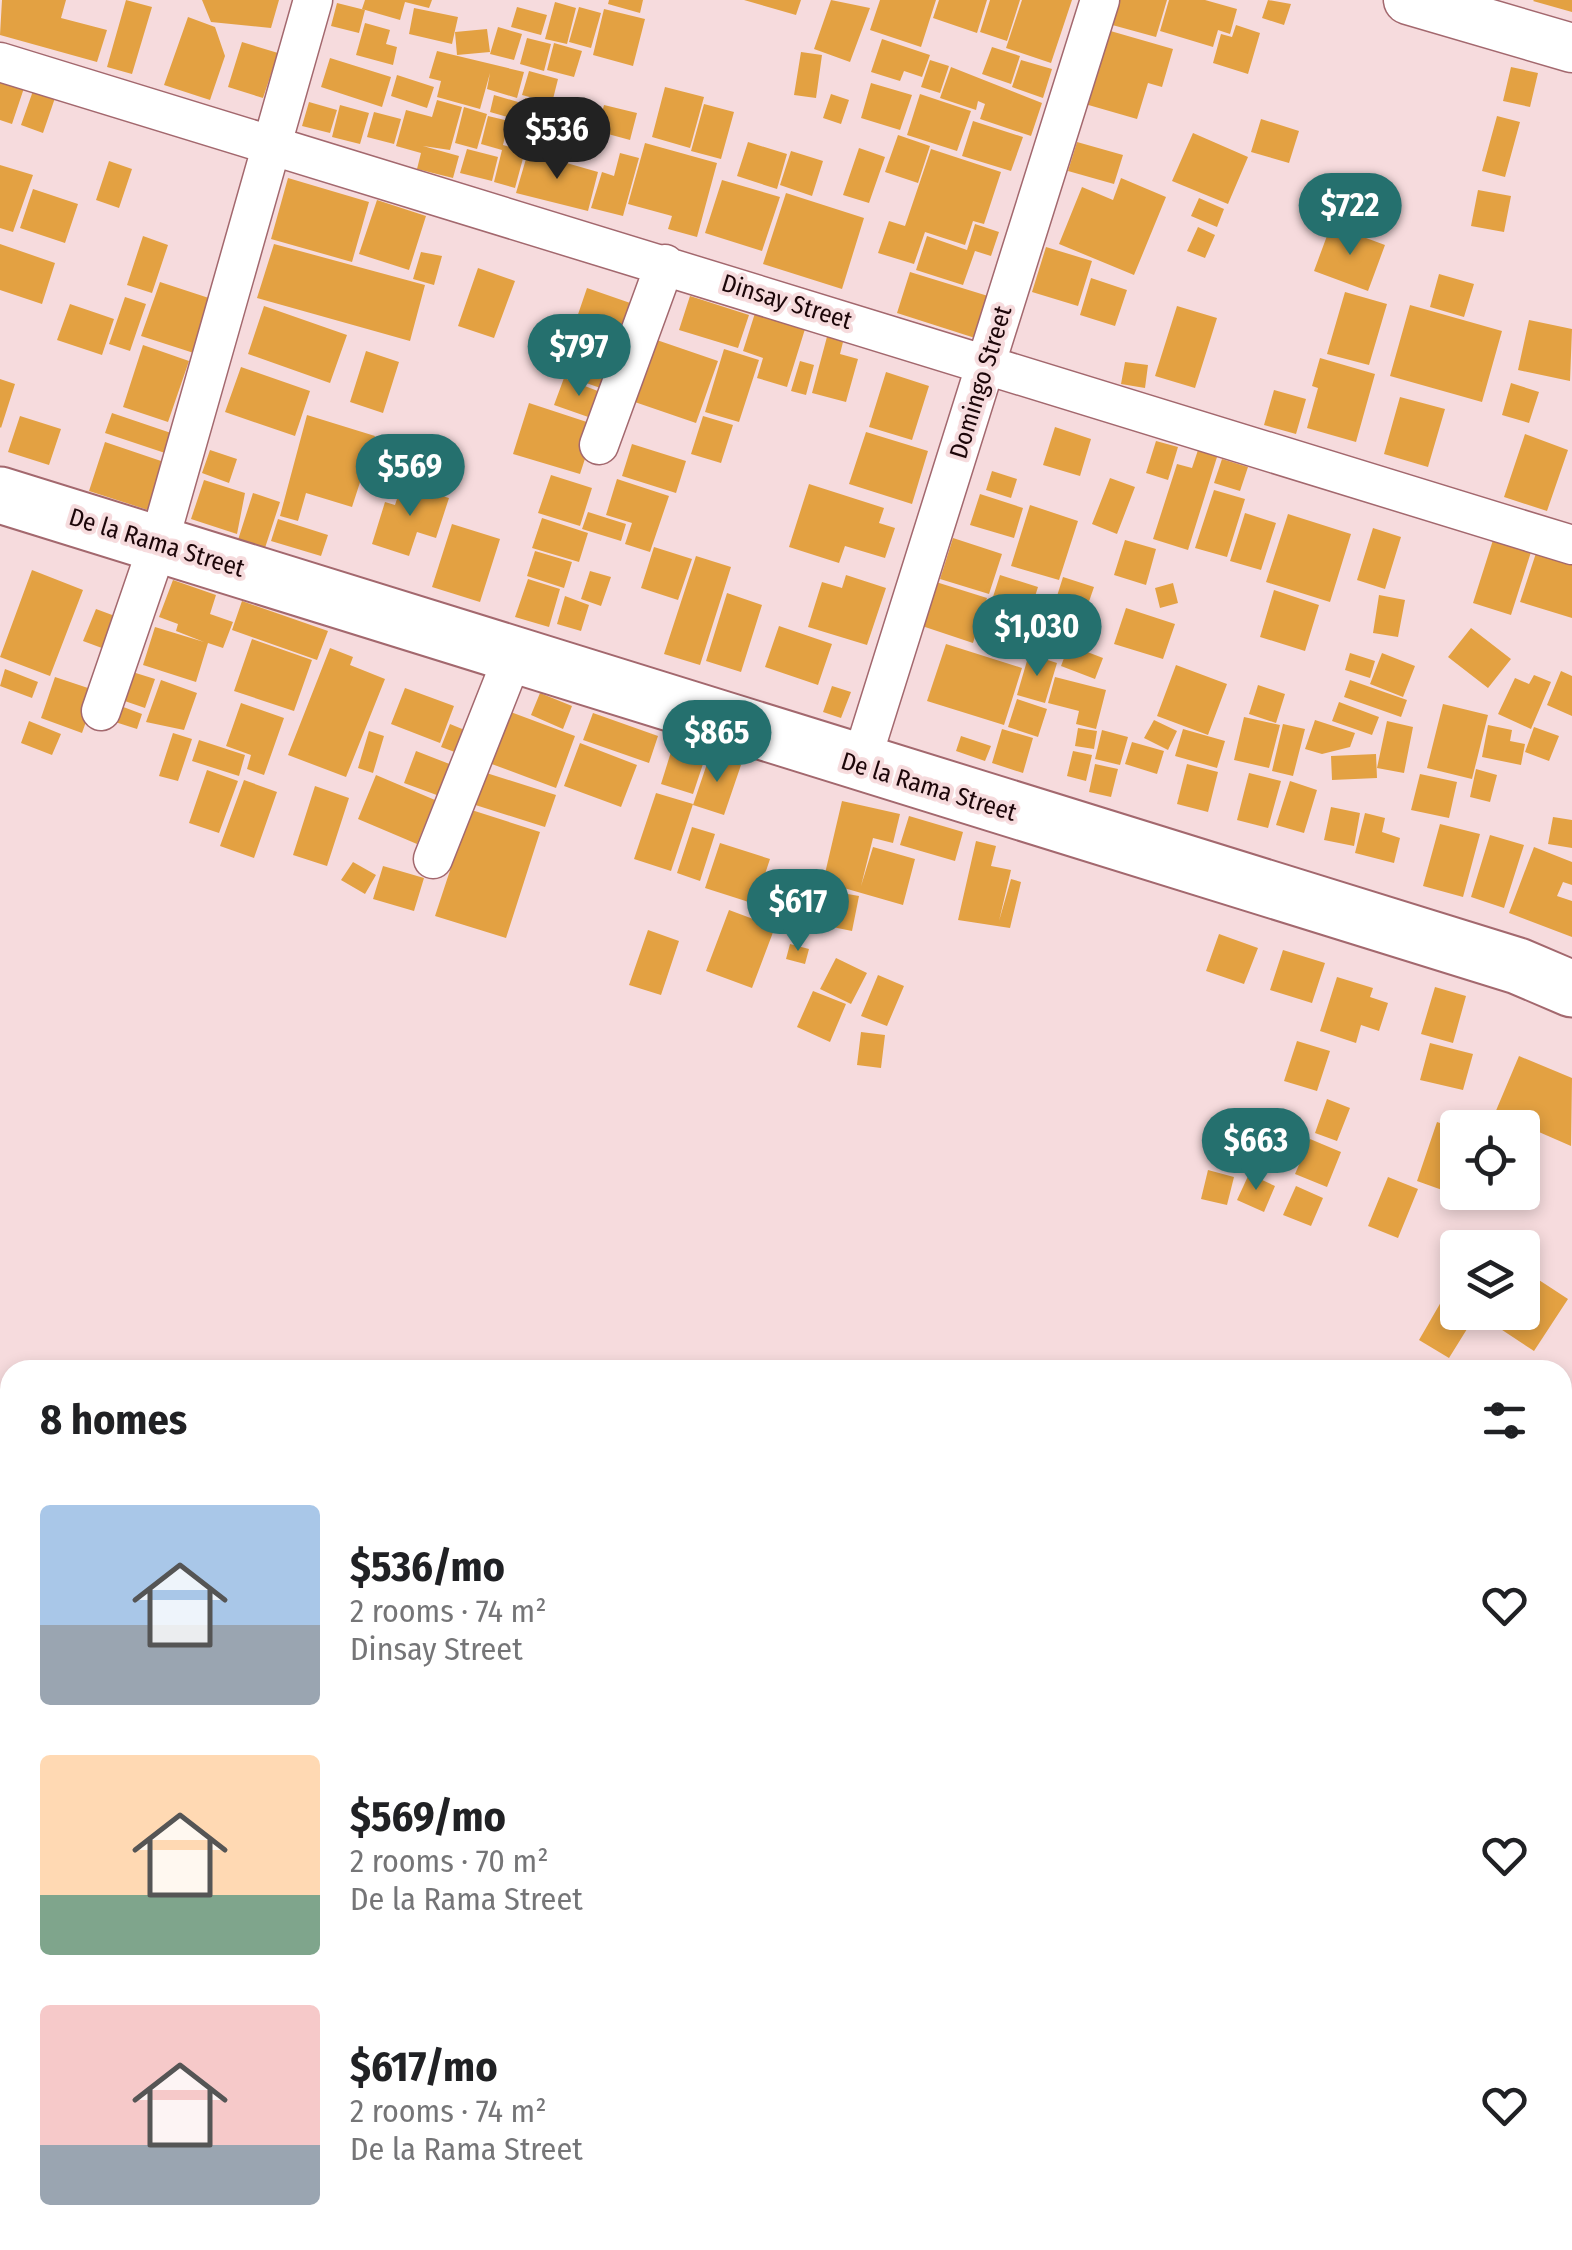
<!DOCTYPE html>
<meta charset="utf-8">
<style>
:root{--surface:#fff;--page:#f2f2f2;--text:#202124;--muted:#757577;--accent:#25706e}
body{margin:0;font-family:"Fira Sans Condensed",sans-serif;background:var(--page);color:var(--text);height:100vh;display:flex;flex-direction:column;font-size:38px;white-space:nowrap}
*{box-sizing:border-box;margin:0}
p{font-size:32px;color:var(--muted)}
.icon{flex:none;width:55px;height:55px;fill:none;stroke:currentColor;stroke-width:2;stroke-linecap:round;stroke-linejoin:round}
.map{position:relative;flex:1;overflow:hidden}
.sheet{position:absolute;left:0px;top:1360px;width:1572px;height:890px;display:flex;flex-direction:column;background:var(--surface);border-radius:30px 30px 0 0;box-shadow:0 5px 15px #0003}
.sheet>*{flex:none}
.controls{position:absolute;left:1440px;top:1110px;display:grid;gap:20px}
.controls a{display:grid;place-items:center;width:100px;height:100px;border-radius:10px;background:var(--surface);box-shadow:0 5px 15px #0003;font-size:50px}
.price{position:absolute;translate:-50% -85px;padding:0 22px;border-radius:35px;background:var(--accent);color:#fff;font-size:32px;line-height:65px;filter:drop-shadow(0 2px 5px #0008)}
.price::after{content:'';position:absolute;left:50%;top:60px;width:30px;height:22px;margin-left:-15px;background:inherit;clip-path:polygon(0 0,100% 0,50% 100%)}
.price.current{background:#222;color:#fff}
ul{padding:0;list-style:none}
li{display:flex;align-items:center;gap:30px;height:250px;padding:0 40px}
li span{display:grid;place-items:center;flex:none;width:280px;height:200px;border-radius:10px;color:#555}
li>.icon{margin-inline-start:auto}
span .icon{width:120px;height:120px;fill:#fffc;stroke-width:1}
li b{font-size:42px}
h2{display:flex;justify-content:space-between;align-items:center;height:120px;padding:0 40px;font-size:42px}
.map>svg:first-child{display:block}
.building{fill:#e3a142}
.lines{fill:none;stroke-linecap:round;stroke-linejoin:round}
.minor-casing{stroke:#a3686e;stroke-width:41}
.tertiary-casing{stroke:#a3686e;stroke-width:51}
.trunk-casing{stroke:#a3686e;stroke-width:59}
.minor{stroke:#fff;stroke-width:38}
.tertiary{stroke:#fff;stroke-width:48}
.trunk{stroke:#fff;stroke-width:55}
.labels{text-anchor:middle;stroke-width:8;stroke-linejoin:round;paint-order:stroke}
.street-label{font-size:25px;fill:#1c0609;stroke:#f6dbdd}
</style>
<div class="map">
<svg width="1572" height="2250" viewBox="0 0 1572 2250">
<rect width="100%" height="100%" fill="#f6dbdd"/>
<path class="building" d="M2,0H66L61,18L107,30L97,62L0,35Z
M126,0L152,7L132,74L107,67Z
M202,0H279L271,28L211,22Z
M365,0H432L429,8L405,2L400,20L362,9Z
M609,0H643L640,13L608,4Z
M744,0H801L796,15Z
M831,0L870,8L850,62L814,49Z
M880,0H936L921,47L870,30Z
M939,0H987L977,33L933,18Z
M990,0H1020L1007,41L980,32Z
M1022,0H1072L1051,63L1006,48Z
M1112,0H1167L1156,37L1105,23Z
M1169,0H1205L1237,9L1230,34L1218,30L1213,47L1160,31Z
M1268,0L1291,4L1284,25L1262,18Z
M1572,0V12L1533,1L1534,0Z
M555,2L576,8L567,44L545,39Z
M337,3L365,10L359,33L331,26Z
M517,7L547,15L541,35L511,27Z
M579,7L601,13L591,48L569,42Z
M414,8L458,17L452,44L409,34Z
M604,9L645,19L633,66L593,55Z
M188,17L215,27L225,56L210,100L164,85Z
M365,23L390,30L386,44L397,47L393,65L356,55Z
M1236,25L1260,33L1248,74L1213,63L1221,34L1232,37Z
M498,27L522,34L514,60L490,54Z
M487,29L490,52L457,55L455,32Z
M1107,30L1173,49L1162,87L1148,83L1137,119L1085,104Z
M527,38L551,44L544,71L520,64Z
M882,39L930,55L922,77L904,71L900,81L871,72Z
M242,42L278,53L263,98L228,87Z
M554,43L582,51L574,77L547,70Z
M992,47L1020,56L1011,84L982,74Z
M437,51L524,72L517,98L487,89L490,73L480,109L437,97L441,81L429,78Z
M801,52L822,55L816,98L794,95Z
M330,58L391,77L382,107L321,87Z
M930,60L949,66L940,93L921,87Z
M1021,60L1052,69L1043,98L1012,87Z
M951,67L1042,103L1031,136L980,119L985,104L978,101L976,110L940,98Z
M1511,67L1538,73L1530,107L1503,101Z
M529,71L558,79L552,103L522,95Z
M0,74L26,82L12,124L0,120Z
M397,75L434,87L427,108L391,96Z
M871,83L912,95L900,130L861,118Z
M665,87L704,97L690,148L652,137Z
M34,88L56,95L43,133L21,125Z
M831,94L849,100L841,124L823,118Z
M920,94L971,111L957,151L907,135Z
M494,95L518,102L514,119L490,112Z
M525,98L557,106L552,123L521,114Z
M437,100L462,107L450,150L423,146L459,156L453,178L417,169L421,153L396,146L406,110L432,117Z
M309,102L337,110L330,133L302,126Z
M704,104L734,112L721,159L691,151Z
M340,105L369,113L360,144L332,137Z
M604,105L637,113L630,140L597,131Z
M464,107L487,114L477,149L455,143Z
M374,112L401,119L394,144L367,137Z
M488,116L509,121L503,145L525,151L515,188L494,182L502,150L481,144Z
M1497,116L1520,122L1505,177L1482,171Z
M518,118L551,126L544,152L512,144Z
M1261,119L1299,131L1289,163L1251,152Z
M973,121L1023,137L1011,171L962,156Z
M1193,133L1248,157L1228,204L1172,181Z
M898,135L930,146L918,183L885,172Z
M748,142L787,154L777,189L737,176Z
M1077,142L1123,155L1114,184L1068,171Z
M645,143L717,163L697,237L668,229L672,216L628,204Z
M859,148L885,157L869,203L843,195Z
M467,149L498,157L492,181L460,173Z
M931,149L1001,172L984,224L973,221L965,245L925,232L914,264L878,253L889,221L905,226Z
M791,151L823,161L812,196L780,185Z
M528,152L598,172L588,211L516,193Z
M620,153L639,158L623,216L591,208L602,172L614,176Z
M109,161L132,169L119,208L96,200Z
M0,165L33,175L13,232L0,228Z
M288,178L369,202L352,262L271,239Z
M1121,178L1166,197L1134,275L1059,244L1082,187L1113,200Z
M722,180L780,197L762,251L705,233Z
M33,189L78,204L65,243L20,228Z
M1478,190L1511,196L1504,232L1471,226Z
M786,193L864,218L842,289L763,264Z
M1199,198L1224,209L1217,227L1191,216Z
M377,200L426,216L409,270L359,254Z
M975,224L999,232L991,256L975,251L963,285L916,270L927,236L967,250Z
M1331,225L1385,245L1368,291L1314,271Z
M1198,227L1215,235L1205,258L1187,251Z
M143,236L168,245L152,293L127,285Z
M0,244L55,263L42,304L0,290Z
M274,244L425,285L410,341L257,298Z
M1046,247L1092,261L1078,306L1032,292Z
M421,252L442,256L434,285L413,279Z
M478,268L515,281L494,338L458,326Z
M910,272L988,296L975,338L897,313Z
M1439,274L1474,284L1464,317L1430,307Z
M1091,278L1127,290L1115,326L1080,315Z
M160,282L218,301L200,355L141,336Z
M587,288L636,305L606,390L558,373Z
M1345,292L1387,304L1369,365L1327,354Z
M690,296L749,315L738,348L679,330Z
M125,297L146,304L130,351L109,344Z
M70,304L114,319L102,355L57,340Z
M1410,305L1502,331L1482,402L1390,376Z
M264,306L347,335L330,383L248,354Z
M1177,306L1217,318L1195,388L1155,376Z
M755,313L805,329L787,387L757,378L763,358L743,351Z
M1529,320L1572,329L1570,381L1518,370Z
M828,333L844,338L840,354L858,359L846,402L812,393Z
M648,337L718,361L696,423L626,399Z
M143,345L189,361L168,422L123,407Z
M724,349L759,360L739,422L705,412Z
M366,351L399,362L383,413L350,402Z
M1320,358L1375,374L1356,442L1307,428L1318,388L1312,386Z
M800,361L814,365L806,395L791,391Z
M1125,362L1148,365L1145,388L1121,384Z
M241,367L310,391L295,436L225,412Z
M886,372L929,386L912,440L869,427Z
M564,378L603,393L594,419L554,405Z
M0,379L15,384L1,428L0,427Z
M1511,383L1539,392L1529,423L1502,415Z
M1274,390L1306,399L1296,434L1264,425Z
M1400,397L1445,409L1428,467L1384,454Z
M529,403L596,425L580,474L513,454Z
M112,413L171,433L165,453L105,433Z
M307,415L375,436L352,507L306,493L298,521L280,516Z
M20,416L61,429L49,465L8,452Z
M703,416L733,425L721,463L691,454Z
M1055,427L1091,439L1080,476L1043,465Z
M866,432L928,451L912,504L849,484Z
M1525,434L1568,450L1547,511L1504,497Z
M1156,441L1178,447L1168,480L1146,473Z
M105,442L164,462L148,510L89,491Z
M632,444L686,461L676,493L622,476Z
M210,450L237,459L229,483L202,473Z
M1198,450L1217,457L1188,550L1153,539L1177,464L1192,468Z
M1222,459L1248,467L1240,491L1214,483Z
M992,471L1017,479L1011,498L986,490Z
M551,475L592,488L580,526L538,513Z
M1110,478L1135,487L1117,534L1092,524Z
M617,479L669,496L650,552L625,544L632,523L606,515Z
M204,480L245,493L237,534L191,519Z
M402,484L449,498L436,538L417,532L409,556L372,544L385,502L395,505Z
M809,484L884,508L879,523L895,528L885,558L845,546L839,563L789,547Z
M1214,490L1245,499L1227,557L1195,548Z
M253,493L280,502L264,551L237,543Z
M980,494L1023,508L1014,538L970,525Z
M1030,505L1078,521L1059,580L1011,566Z
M588,512L626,524L621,541L582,529Z
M1245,513L1276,523L1261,570L1230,561Z
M1288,514L1351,534L1330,602L1266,582Z
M542,518L588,533L579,562L532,548Z
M278,519L328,535L321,556L271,541Z
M452,524L500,539L480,602L432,587Z
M1373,528L1401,537L1385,589L1357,580Z
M953,538L1002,554L989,594L940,579Z
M1125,540L1156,549L1146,585L1114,575Z
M1493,540L1531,552L1511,615L1473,603Z
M654,547L692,559L678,600L641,588Z
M1537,550L1572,562V618L1520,602Z
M535,551L572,562L564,588L527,576Z
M696,556L731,567L700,665L664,654Z
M32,570L83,590L50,676L0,657Z
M590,571L611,577L601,606L581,599Z
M846,575L886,588L867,645L808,627L822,582L842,588Z
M1000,575L1038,587L1029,615L991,603Z
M1063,577L1094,587L1082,622L1052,612Z
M528,579L560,589L549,627L515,617Z
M173,580L216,595L210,614L233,622L223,648L208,643L196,682L143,665L155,627L204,642L176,631L178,624L159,617Z
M936,582L987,598L973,643L922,626Z
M1173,583L1178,603L1160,608L1155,588Z
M1274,590L1319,605L1305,651L1260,637Z
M727,593L762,605L741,672L706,661Z
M1379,595L1405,600L1398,637L1373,633Z
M565,596L589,605L581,631L557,624Z
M242,601L328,631L317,660L232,630Z
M1126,608L1175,624L1163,659L1114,644Z
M96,609L123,619L110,651L83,641Z
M988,609L1013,617L1006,638L981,631Z
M1017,616L1069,632L1060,659L1009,643Z
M779,626L832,644L818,685L765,667Z
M1471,628L1511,659L1488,688L1448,657Z
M252,639L312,660L294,711L234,691Z
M946,644L1022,668L1004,725L927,701Z
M1069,645L1103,658L1095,679L1061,666Z
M330,648L353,657L350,665L385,679L346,777L288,755Z
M1350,653L1375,661L1370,678L1345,670Z
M1382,653L1415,666L1403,697L1370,684Z
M1029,654L1057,663L1045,703L1017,695Z
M1176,665L1227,684L1208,735L1157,716Z
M5,669L38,682L32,698L0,686Z
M126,670L155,679L145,708L116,698Z
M1561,671L1572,676V716L1547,705Z
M1534,675L1551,682L1531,729L1498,714L1515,678L1529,684Z
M55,677L97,691L82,733L41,718Z
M1055,677L1106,690L1096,729L1076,724L1079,711L1048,703Z
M161,680L197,693L184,730L146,722Z
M1350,680L1407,700L1401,717L1344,697Z
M1258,685L1285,694L1276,723L1249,714Z
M832,686L851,692L841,718L823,712Z
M405,688L454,706L440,743L391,724Z
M540,693L572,706L563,729L531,715Z
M1017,699L1047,709L1038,737L1008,727Z
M1339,702L1379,717L1372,735L1332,721Z
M241,703L284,718L264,775L247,769L251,755L226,746Z
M1443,704L1488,715L1472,779L1427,768Z
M118,705L142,714L137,729L112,721Z
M508,711L575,736L556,788L489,763Z
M593,713L658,736L649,763L583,740Z
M1244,717L1280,725L1269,768L1234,760Z
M1154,720L1177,731L1168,750L1144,738Z
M1315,720L1355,733L1350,747L1322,754L1305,749Z
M29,721L61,734L52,755L21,743Z
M1387,721L1413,727L1404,773L1377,768Z
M450,724L472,733L463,755L441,747Z
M1283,724L1305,729L1293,776L1272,771Z
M1488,725L1512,730L1510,741L1525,744L1521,765L1482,757Z
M1534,727L1559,736L1549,761L1525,752Z
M1078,728L1097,731L1094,749L1075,746Z
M1002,729L1033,738L1023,773L992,763Z
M1183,729L1225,741L1217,768L1175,756Z
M1102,730L1128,737L1120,765L1095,759Z
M369,731L384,736L373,773L358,768Z
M173,733L192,739L178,781L159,776Z
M961,736L991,746L985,761L956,751Z
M675,739L708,749L693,794L661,784Z
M199,740L245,755L239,776L192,761Z
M1132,742L1164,751L1157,774L1125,764Z
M580,743L637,765L621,807L564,786Z
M416,751L465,770L453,801L404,783Z
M1073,751L1092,755L1086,781L1067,776Z
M1376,754L1377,778L1332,780L1331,756Z
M710,755L741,765L724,815L693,805Z
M1095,764L1118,769L1111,797L1089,792Z
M1187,764L1218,772L1208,812L1177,804Z
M1476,769L1497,775L1490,802L1470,797Z
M207,770L238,781L219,833L189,823Z
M477,770L556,795L545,827L466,802Z
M1249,773L1281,781L1268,828L1237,820Z
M1420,774L1457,782L1449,818L1411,810Z
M376,775L435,800L417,844L358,819Z
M244,780L277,792L254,858L220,846Z
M1290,781L1317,790L1304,833L1276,825Z
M315,786L349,798L327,866L293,855Z
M656,793L693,804L671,871L634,859Z
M842,801L900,814L893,843L873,838L861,886L873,847L915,859L903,905L823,882Z
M459,806L540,832L506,938L435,916L461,837Z
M1331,807L1360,813L1354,846L1324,840Z
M1365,813L1385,818L1382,832L1400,838L1394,863L1355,853Z
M909,816L963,832L955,861L900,845Z
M1553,817L1572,820V848L1548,844Z
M1440,824L1480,834L1463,897L1423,886Z
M692,827L715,834L700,881L677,873Z
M1490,835L1524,845L1504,908L1471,897Z
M976,841L996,846L991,866L1011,870L999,921L1011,879L1021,882L1010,928L958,920Z
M720,843L770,859L755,904L705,888Z
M1534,847L1572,862V885L1563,882L1557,896L1572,901V937L1509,913Z
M353,862L376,875L365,894L341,880Z
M383,866L424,878L414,911L373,899Z
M825,890L859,896L852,931L818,924Z
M729,910L775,927L752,988L706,971Z
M648,930L679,941L661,995L629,985Z
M1219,934L1258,948L1244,984L1206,971Z
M790,944L809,949L805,964L786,959Z
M1283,950L1325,963L1312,1003L1270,990Z
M836,958L867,973L851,1004L820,989Z
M878,975L904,986L887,1026L861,1016Z
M1337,977L1373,988L1370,997L1388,1003L1379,1031L1361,1025L1356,1043L1320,1031Z
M1435,987L1466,996L1453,1043L1421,1034Z
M813,991L846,1004L830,1042L797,1027Z
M861,1032L885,1035L881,1068L857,1065Z
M1297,1041L1330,1051L1317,1091L1284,1081Z
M1430,1043L1473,1054L1463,1090L1420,1080Z
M1519,1056L1572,1078L1571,1146L1495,1113Z
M1327,1099L1350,1108L1337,1141L1315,1133Z
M1437,1122L1458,1129V1154L1445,1191L1417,1181Z
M1264,1133L1292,1136L1289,1162L1261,1160Z
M1310,1139L1341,1152L1327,1187L1295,1174Z
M1208,1170L1234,1177L1227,1205L1201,1199Z
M1249,1174L1275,1186L1264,1212L1237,1200Z
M1388,1177L1418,1189L1398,1238L1368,1226Z
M1296,1186L1323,1198L1311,1226L1283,1215Z
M1522,1269L1568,1299L1534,1351L1487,1320L1492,1312H1522Z
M1441,1302L1472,1321L1449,1358L1419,1340Z"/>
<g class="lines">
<defs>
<path id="minor" d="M0,62L1572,545
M599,445L665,264
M101,711L159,542L313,0
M860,765L1100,0
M433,859L514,654"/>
<path id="tertiary" d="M1408,0L1572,48"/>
<path id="trunk" d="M0,495L1518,966L1572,989"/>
</defs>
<use href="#minor" class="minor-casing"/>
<use href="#tertiary" class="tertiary-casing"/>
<use href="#trunk" class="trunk-casing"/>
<use href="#minor" class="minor"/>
<use href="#tertiary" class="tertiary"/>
<use href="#trunk" class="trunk"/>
</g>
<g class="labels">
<g class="street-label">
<text transform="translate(787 301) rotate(17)" y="9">Dinsay Street</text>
<text transform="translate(980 382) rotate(-73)" y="9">Domingo Street</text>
<text transform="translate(157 542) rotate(17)" y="9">De la Rama Street</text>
<text transform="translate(929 786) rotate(17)" y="9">De la Rama Street</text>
</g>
</g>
</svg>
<div class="controls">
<a><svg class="icon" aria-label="locate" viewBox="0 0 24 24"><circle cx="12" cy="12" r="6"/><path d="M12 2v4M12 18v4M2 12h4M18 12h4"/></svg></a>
<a><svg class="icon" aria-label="layers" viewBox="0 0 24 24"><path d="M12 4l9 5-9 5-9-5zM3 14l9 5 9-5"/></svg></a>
</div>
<b class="price current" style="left:557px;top:182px">$536</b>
<b class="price" style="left:1350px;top:258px">$722</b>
<b class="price" style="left:579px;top:399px">$797</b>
<b class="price" style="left:410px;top:519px">$569</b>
<b class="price" style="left:1037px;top:679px">$1,030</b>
<b class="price" style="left:717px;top:785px">$865</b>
<b class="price" style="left:798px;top:954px">$617</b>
<b class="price" style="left:1256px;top:1193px">$663</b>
<section class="sheet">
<h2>8 homes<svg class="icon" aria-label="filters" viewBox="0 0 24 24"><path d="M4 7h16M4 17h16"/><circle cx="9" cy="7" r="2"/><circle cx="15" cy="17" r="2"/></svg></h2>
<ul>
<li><span style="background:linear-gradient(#a9c7e8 60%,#9aa5b1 0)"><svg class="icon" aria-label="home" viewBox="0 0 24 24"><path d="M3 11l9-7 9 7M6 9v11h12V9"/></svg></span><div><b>$536/mo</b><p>2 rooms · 74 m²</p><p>Dinsay Street</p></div><svg class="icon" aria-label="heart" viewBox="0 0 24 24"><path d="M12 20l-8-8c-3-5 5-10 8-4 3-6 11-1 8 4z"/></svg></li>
<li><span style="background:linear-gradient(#ffd9b3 70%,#7fa58c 0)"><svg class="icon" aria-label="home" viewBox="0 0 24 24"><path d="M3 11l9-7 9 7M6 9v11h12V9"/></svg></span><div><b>$569/mo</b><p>2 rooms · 70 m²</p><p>De la Rama Street</p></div><svg class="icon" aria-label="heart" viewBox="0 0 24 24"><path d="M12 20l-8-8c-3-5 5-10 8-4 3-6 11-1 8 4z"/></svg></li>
<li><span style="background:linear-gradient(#f6c9c9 70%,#9aa5b1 0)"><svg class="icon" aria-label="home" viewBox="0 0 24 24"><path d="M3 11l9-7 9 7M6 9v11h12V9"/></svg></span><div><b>$617/mo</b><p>2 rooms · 74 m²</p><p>De la Rama Street</p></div><svg class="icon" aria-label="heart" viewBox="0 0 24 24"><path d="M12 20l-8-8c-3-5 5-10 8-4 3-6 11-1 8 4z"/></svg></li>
</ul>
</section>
</div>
